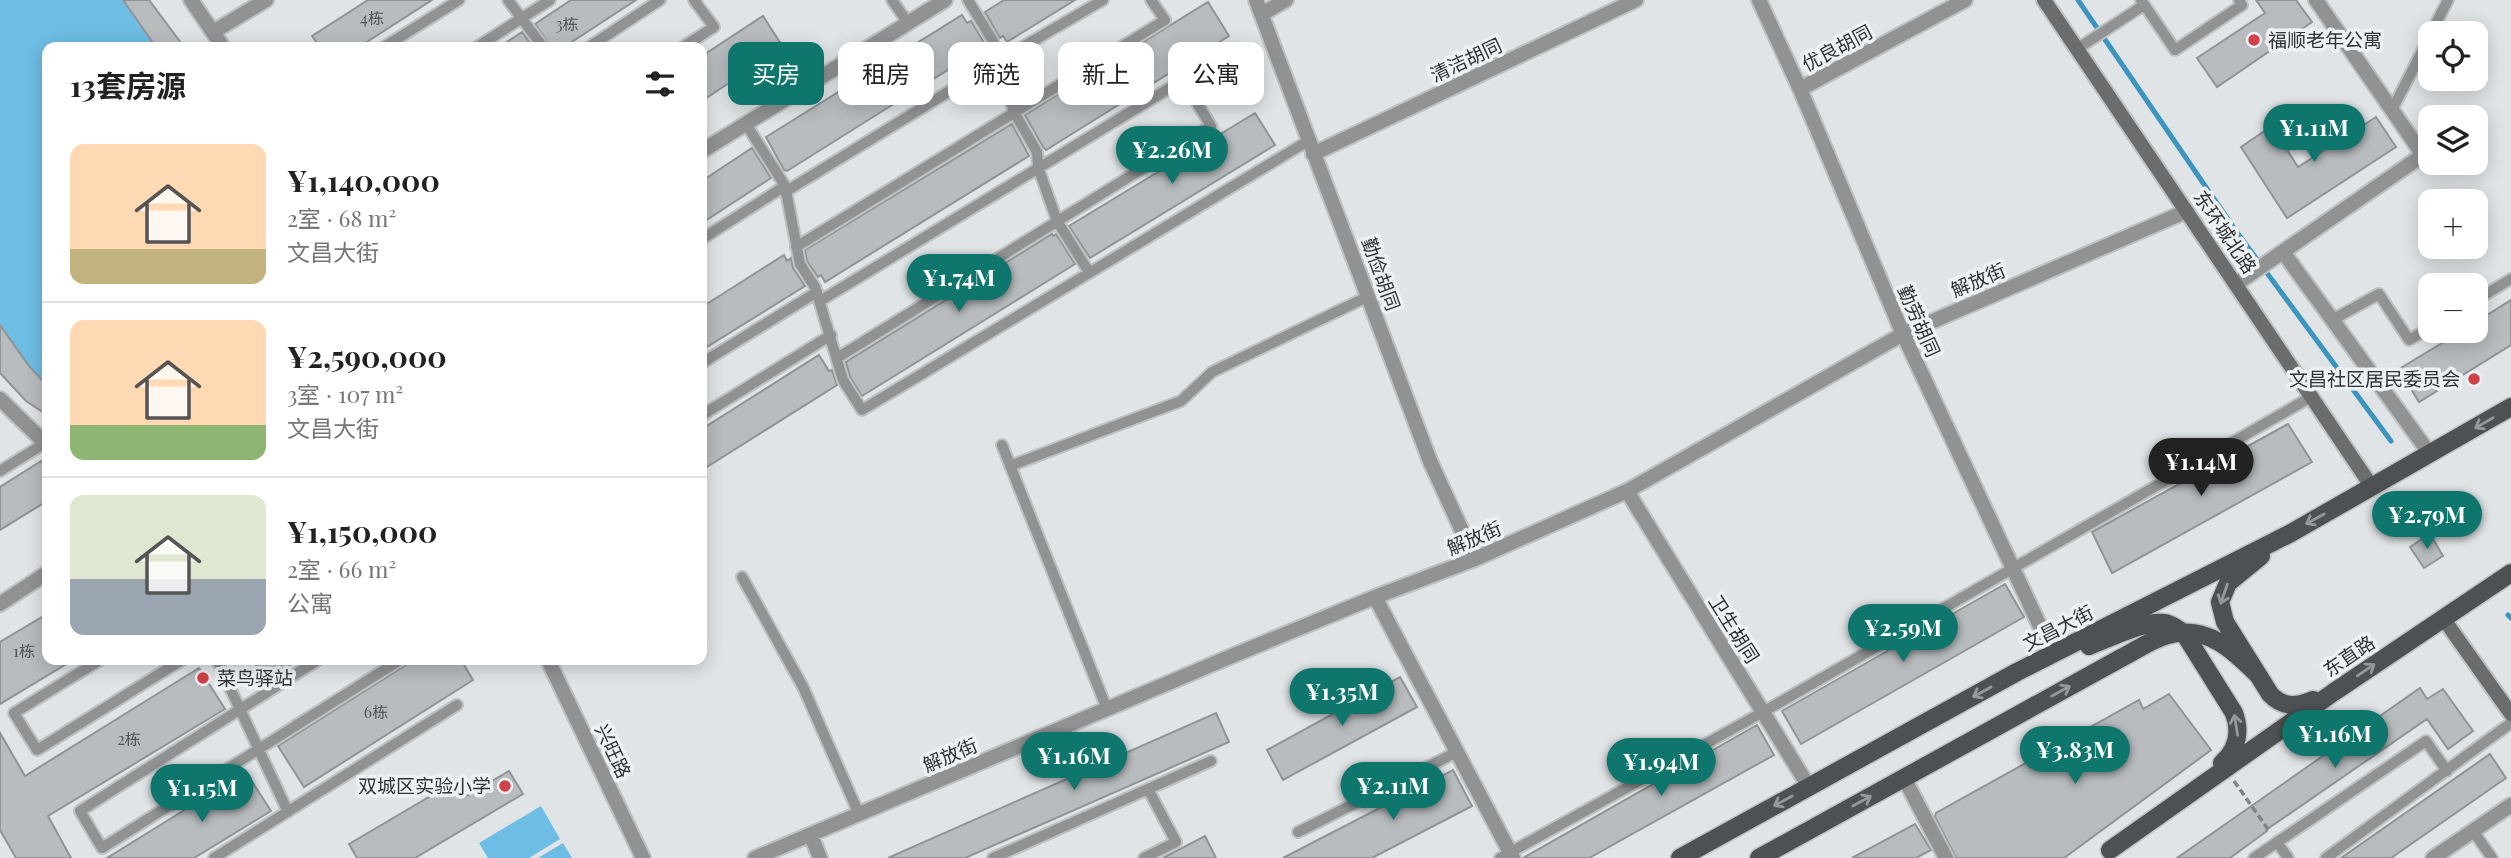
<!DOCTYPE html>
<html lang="zh">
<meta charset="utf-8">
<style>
:root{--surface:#fff;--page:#f6f6f6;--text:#222;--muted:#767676;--line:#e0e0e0;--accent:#0f766e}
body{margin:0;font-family:"Playfair Display","Noto Sans SC",serif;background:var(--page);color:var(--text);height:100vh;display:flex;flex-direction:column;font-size:26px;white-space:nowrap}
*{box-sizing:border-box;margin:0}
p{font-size:23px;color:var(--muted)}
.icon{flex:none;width:38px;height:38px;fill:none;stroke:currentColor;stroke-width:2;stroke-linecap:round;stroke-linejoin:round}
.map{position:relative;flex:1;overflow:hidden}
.side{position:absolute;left:42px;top:42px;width:665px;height:623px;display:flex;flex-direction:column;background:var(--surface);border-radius:14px;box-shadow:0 4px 18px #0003}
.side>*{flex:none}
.banner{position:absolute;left:728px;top:42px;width:665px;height:63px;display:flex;gap:14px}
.fabs{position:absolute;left:2418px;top:21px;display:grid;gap:14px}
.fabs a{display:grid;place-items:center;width:70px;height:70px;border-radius:14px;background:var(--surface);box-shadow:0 4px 18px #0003;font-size:35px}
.price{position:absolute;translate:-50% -60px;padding:0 16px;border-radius:24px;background:var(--accent);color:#fff;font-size:23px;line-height:46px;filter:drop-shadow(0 2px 4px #0008)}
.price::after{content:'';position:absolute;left:50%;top:42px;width:21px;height:16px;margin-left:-10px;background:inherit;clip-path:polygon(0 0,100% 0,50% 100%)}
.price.active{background:#222;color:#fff}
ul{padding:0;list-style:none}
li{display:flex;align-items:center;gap:21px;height:175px;padding:0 28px}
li+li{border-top:2px solid var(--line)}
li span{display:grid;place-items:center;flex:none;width:196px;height:140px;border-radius:14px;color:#555}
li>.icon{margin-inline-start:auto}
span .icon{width:84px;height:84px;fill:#fffc;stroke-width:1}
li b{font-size:30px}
h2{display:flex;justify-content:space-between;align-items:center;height:84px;padding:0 28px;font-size:30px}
.tag{padding:0 24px;border-radius:14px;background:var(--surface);box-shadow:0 4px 18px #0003;font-size:24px;line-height:63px}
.tag.active{background:var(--accent);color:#fff}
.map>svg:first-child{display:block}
.pitch{fill:#6ebde5}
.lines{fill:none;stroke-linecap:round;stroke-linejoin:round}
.stream{stroke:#3b95bf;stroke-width:5}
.building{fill:#b8bcbe;stroke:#909496;stroke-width:2}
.service-casing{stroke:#bdc1c2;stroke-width:14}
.minor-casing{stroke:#bdc1c2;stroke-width:18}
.tertiary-casing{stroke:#bdc1c2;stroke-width:18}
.secondary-casing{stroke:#bdc1c2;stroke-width:18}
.primary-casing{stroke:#bdc1c2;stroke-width:21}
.path{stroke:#828586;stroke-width:3.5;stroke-dasharray:7 3.5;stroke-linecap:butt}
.service{stroke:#919293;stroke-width:10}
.minor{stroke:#919293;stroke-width:14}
.tertiary{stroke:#919293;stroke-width:14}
.secondary{stroke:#6a6c6e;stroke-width:14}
.primary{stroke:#4e5153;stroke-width:18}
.oneway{stroke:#96999b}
.poi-dot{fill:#d14148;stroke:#edf1f3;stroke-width:2.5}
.labels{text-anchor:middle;stroke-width:7;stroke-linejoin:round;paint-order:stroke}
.number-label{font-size:16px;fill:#535556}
.poi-label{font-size:19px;fill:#313334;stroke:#edf1f3;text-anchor:start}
.street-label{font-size:19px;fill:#313334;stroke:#edf1f3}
</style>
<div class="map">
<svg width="2511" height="858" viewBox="0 0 2511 858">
<rect width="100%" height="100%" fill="#e0e4e6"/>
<path class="pitch" d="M0,0H149L184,47H47V415L26,401L0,373Z
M541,806L560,839L529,858H488L479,843Z
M563,843L572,858H538Z"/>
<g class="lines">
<path class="stream" d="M2078,0L2236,231L2391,441
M2508,615L2511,618"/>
</g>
<path class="building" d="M123,0H149L184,47H156Z
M368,0H432L359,47H320L312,36Z
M571,0H636L564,47H551L535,24Z
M1004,0H1075L1007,42L1003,36L1000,38L985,12Z
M2256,0H2296L2312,22L2217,87L2197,58L2265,13Z
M1208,2L1229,36L1046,150L1043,147L1025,115Z
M962,15L967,23L971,21L986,46L787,171L784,170L766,137Z
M763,16L783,47L702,101V56Z
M522,32L533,47H499Z
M1255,113L1275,145L1090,258L1069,226Z
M2376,117L2396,147L2287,218L2241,147L2272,126L2298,167Z
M1012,124L1029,156L825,282L821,275L818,277L807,261L805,250Z
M752,148L771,178L702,223V181Z
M1052,234L1053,236L1056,234L1075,264L862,396L850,377L846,362Z
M784,255L787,261L791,258L793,268L805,286L702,350V307Z
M2511,300V345L2419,402L2399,369L2462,331H2476V322Z
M0,325L29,366L47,385V415L26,401L0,373Z
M819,355L829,371L832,370L837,385L702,470V429Z
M2288,424L2312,462L2112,573L2092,532Z
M41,461L47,470V501L0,530V487Z
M2430,534L2443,556L2424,568L2410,547Z
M2005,584L2024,617L1801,744L1782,711Z
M47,614V660H73L0,704V642Z
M253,660H298L266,680Z
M414,660H461L473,680L304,787L278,746Z
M199,668L225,709L48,816L71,858H16L0,830V733L25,776Z
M1400,677L1417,707L1283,780L1267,750Z
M2420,688L2427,699L2443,689L2473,731L2448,749L2427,719L2266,830L2267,831L2230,858H2177Z
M2169,694L2211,750L2064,858H1956L1935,817L1936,813L2139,700L2143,709Z
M1216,713L1229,742L965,858H888Z
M1757,725L1774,755L1589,858H1523Z
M2490,754L2506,778L2391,858H2341Z
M1453,770L1472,806L1372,858H1283Z
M509,771L523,794L415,858H357L349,844L458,780L466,796Z
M246,772L271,811L194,858H107Z
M1915,824L1931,850L1916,858H1852Z
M1205,836L1216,858H1163Z"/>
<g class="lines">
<defs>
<path id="service" d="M508,0L543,47
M892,0L908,23
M968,0L993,41L997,62L1014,112L1037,152L1038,167L1057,221L1089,272
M2141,0L2175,50L2242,5L2239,0
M2431,33L2448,0
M384,47L459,0
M477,47L550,0
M589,47L660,0
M683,47L714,27L694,0
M2077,49L2144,5
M2392,110L2431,34
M746,124L785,186L800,264L815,287L843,380L862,410L1308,141
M785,192L997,62L1103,0
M702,239L785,186
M796,247L1165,20L1151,0
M2476,300L2511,279
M820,301L1183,80L1211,126L837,358
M2332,320L2379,294L2409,340L2431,327
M702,363L817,292
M702,411L704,414L831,335
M1002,445L1107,709
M1010,466L1181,401L1212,372L1369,296
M0,471L45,443
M742,577L803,687L859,814
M100,660L14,713L37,750L182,660
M217,660L288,812
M318,660L80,811L102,848L400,660
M2473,831L2492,858
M1298,832L1457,752
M2277,842L2288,858
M214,858L457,705
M993,858L1211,761
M1144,858L1176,842L1148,789
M1500,858L1763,712L2311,397
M2254,858L2426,741L2447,771
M2326,858L2511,723"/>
<path id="minor" d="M1256,0L1430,461L1475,559
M1759,0L1800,89L1903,334L2053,654
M1262,14L1286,0
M213,32L266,0
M1800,89L1965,0
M702,151L945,0
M1313,154L1636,0
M2283,252L2430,454
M2236,284L2423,155L2316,0
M0,399L47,445
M1627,491L1809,787
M1375,597L1513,858
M1904,778L1946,858
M811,835L820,858
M755,858L1239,653L1375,597L1475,559L1627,491L1903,334L2187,211
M2433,858L2511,805"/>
<path id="tertiary" d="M191,0L223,47
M0,604L47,573
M548,660L643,858"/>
<path id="secondary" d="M2044,0L2372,487
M2443,618L2511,714"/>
<path id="primary" d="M2261,556L2228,583L2220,602L2225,622L2270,694C2283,708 2297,707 2313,700
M2089,646C2108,639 2145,620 2164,623C2172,624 2177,629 2184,633L2234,713C2241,732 2237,750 2222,763
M2110,850L2334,692L2511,573
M1680,858L2017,672L2291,533L2511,407
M1759,858L2123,657C2137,650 2152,639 2168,635C2207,624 2234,651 2259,676"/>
</defs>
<use href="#service" class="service-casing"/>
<use href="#minor" class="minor-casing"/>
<use href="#tertiary" class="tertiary-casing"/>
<use href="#secondary" class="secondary-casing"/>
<use href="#primary" class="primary-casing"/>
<path class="path" d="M2234,781L2270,832"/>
<use href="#service" class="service"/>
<use href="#minor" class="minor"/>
<use href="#tertiary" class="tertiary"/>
<use href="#secondary" class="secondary"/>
<use href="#primary" class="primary"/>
</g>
<defs><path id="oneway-shaft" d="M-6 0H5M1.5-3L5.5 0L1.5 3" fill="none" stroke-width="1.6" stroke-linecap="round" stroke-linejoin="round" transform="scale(1.75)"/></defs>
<g class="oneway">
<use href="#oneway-shaft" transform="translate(2484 423) rotate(150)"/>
<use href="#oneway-shaft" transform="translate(2315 519) rotate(151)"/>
<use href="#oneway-shaft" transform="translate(2224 594) rotate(109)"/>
<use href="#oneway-shaft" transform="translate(2366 670) rotate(-34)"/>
<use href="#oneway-shaft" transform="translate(2061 691) rotate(-29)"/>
<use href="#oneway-shaft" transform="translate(1982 692) rotate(151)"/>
<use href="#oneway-shaft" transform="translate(2236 725) rotate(-99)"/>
<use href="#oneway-shaft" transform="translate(1783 801) rotate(151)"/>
<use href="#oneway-shaft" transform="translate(1862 801) rotate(-29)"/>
</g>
<g class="poi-dot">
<circle cx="2254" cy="40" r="7"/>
<circle cx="2474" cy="379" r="7"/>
<circle cx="203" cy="678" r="7"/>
<circle cx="505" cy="786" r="7"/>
</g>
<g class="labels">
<g class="number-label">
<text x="372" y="24">4栋</text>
<text x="567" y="30">3栋</text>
<text x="24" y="657">1栋</text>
<text x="376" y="718">6栋</text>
<text x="129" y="745">2栋</text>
</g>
<g class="poi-label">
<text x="2268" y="47">福顺老年公寓</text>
<text x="2460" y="386" text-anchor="end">文昌社区居民委员会</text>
<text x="217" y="685">菜鸟驿站</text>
<text x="491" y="793" text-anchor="end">双城区实验小学</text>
</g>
<g class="street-label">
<text transform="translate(1837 48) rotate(-28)" y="7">优良胡同</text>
<text transform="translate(1466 60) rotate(-25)" y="7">清洁胡同</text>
<text transform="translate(2225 232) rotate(56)" y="7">东环城北路</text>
<text transform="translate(1381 274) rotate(70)" y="7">勤俭胡同</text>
<text transform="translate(1978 280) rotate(-23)" y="7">解放街</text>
<text transform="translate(1919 321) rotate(66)" y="7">勤劳胡同</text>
<text transform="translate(1474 538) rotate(-23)" y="7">解放街</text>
<text transform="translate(2058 628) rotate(-27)" y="7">文昌大街</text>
<text transform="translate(1734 629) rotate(58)" y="7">卫生胡同</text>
<text transform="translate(2349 656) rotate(-34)" y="7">东直路</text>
<text transform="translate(613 751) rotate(65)" y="7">兴旺路</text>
<text transform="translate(950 755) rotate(-23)" y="7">解放街</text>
</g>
</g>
</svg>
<div class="fabs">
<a><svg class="icon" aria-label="locate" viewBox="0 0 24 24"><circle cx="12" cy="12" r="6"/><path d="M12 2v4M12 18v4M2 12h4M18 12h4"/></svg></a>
<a><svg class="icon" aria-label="layers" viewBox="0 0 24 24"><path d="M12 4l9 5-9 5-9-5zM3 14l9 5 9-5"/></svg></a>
<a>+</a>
<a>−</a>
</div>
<b class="price" style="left:2314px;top:164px">¥1.11M</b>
<b class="price" style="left:1172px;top:186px">¥2.26M</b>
<b class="price" style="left:959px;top:314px">¥1.74M</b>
<b class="price active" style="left:2201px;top:498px">¥1.14M</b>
<b class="price" style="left:2427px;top:551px">¥2.79M</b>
<b class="price" style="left:1903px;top:664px">¥2.59M</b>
<b class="price" style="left:1342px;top:728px">¥1.35M</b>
<b class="price" style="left:2335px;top:770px">¥1.16M</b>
<b class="price" style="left:2075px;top:786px">¥3.83M</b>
<b class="price" style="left:1074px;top:792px">¥1.16M</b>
<b class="price" style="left:1661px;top:798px">¥1.94M</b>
<b class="price" style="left:1393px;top:822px">¥2.11M</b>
<b class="price" style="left:202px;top:824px">¥1.15M</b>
<div class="banner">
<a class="tag active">买房</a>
<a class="tag">租房</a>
<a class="tag">筛选</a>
<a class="tag">新上</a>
<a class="tag">公寓</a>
</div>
<section class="side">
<h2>13套房源<svg class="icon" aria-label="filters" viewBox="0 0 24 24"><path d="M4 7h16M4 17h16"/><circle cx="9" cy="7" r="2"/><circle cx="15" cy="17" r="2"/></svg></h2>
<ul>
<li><span style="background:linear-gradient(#ffd9b3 75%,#c2b280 0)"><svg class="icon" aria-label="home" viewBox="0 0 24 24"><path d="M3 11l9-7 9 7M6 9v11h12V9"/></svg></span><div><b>¥1,140,000</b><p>2室 · 68 m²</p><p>文昌大街</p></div></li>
<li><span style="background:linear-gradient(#ffd9b3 75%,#8fb573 0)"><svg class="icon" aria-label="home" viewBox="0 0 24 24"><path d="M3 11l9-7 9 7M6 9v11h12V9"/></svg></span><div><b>¥2,590,000</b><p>3室 · 107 m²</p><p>文昌大街</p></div></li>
<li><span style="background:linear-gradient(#dfe7d0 60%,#9aa5b1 0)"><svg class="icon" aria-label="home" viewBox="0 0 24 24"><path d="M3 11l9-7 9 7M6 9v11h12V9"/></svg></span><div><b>¥1,150,000</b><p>2室 · 66 m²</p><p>公寓</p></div></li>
</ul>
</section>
</div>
